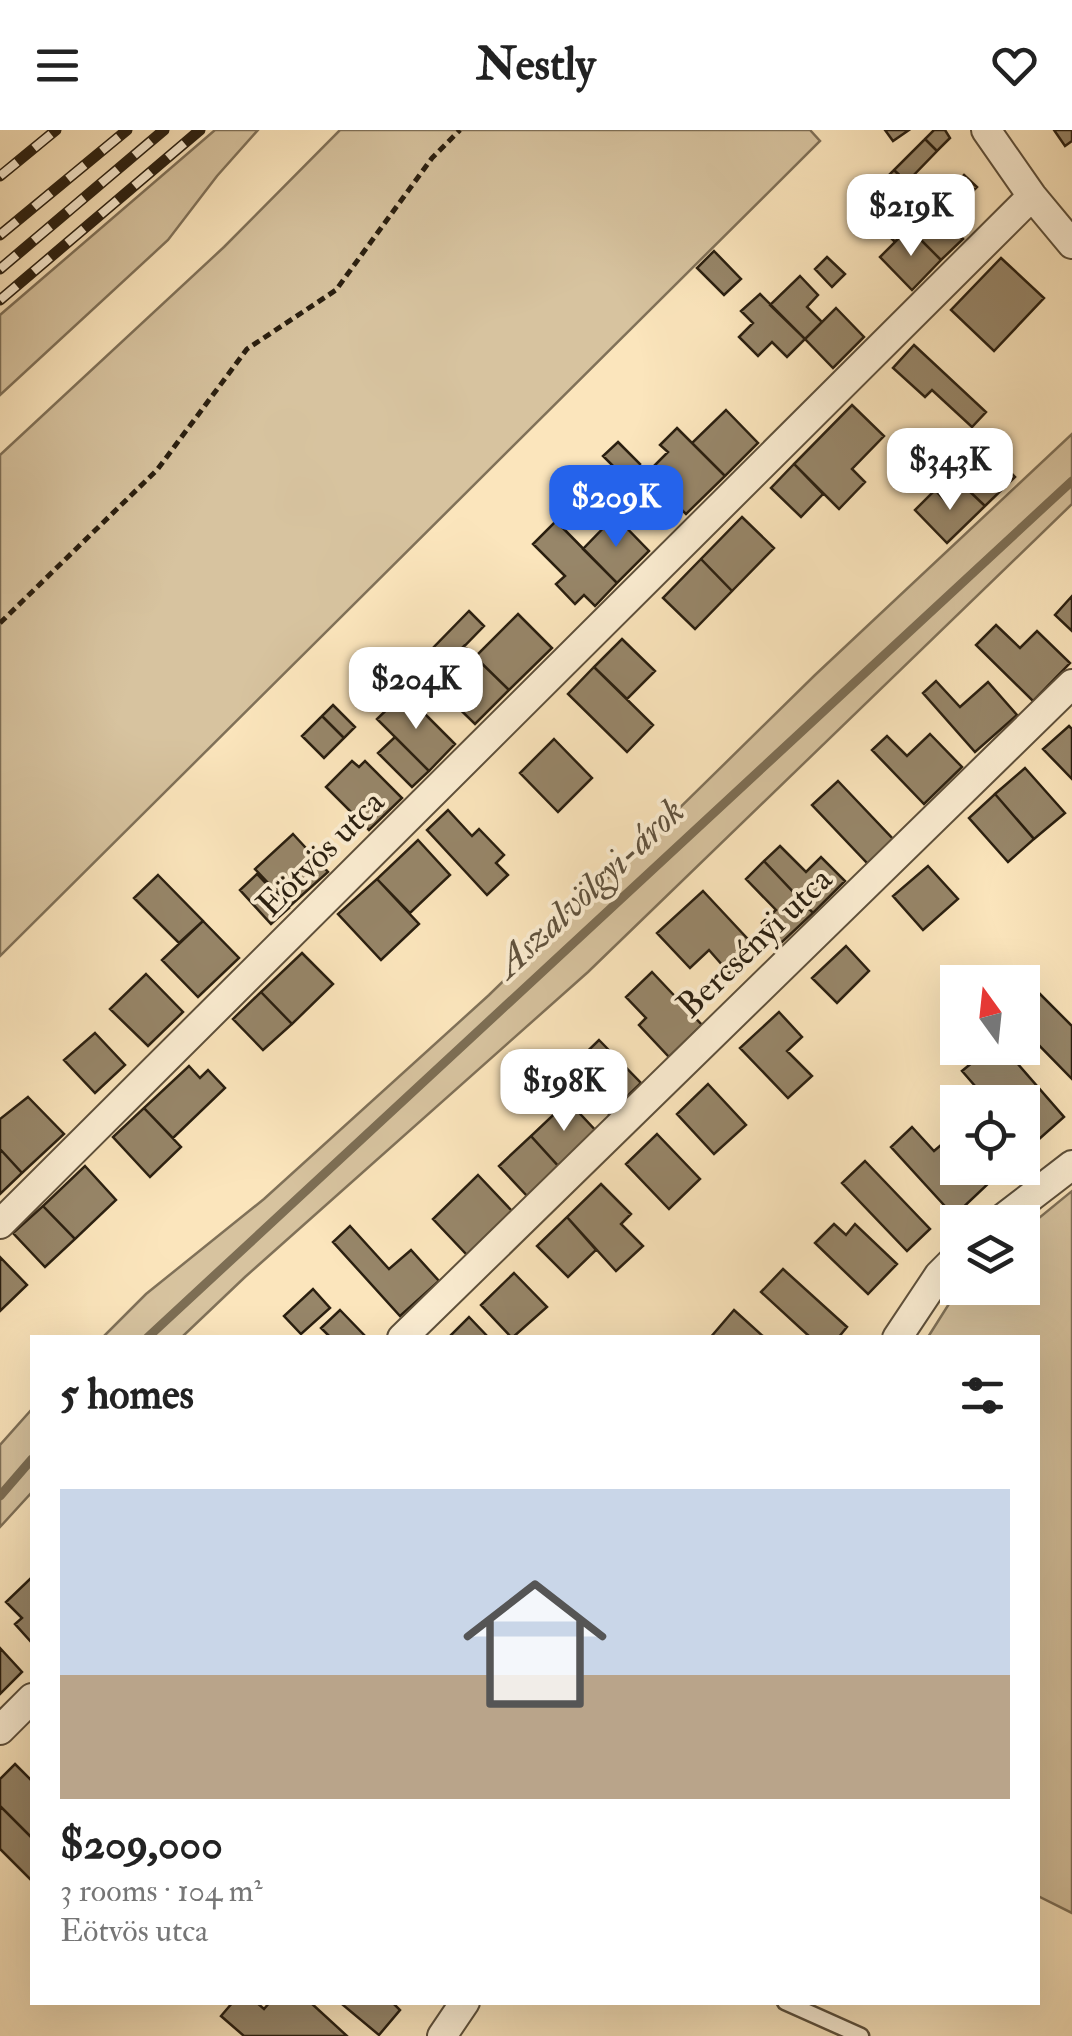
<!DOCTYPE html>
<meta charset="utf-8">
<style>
:root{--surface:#fff;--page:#f6f6f6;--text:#222;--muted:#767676;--line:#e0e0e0;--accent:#2563eb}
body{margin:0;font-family:"IM FELL Double Pica",serif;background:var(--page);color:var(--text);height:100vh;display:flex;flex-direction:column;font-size:38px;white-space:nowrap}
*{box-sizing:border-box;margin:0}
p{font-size:32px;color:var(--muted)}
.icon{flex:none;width:55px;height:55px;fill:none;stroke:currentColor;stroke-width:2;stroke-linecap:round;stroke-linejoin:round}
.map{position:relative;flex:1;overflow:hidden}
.drawer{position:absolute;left:30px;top:1205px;width:1010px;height:670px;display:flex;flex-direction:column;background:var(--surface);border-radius:0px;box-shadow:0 10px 40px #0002}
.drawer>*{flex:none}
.needle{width:65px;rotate:345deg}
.controls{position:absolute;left:940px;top:835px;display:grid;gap:20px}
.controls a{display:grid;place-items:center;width:100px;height:100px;border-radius:0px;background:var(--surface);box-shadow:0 10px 40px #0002;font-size:50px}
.price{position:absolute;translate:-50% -85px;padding:0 22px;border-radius:20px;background:#fff;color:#222;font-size:32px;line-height:65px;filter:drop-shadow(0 2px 5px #0008)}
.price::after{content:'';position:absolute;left:50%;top:60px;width:30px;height:22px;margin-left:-15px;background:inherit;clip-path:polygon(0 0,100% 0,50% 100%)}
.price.active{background:var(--accent);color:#fff}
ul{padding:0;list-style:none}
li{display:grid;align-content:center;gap:20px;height:530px;padding:0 30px}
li+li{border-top:2px solid var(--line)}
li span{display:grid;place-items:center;height:310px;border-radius:0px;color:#555}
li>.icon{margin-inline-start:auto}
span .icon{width:180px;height:180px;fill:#fffc;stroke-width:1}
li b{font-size:42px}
h2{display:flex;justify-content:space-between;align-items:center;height:120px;padding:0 30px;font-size:42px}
header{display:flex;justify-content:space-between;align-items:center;height:130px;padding:0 30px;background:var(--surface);font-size:45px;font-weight:700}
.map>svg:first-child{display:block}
.green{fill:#d7c39f;stroke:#807158;stroke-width:2.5}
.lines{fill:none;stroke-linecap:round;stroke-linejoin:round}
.stream{stroke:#7d6e54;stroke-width:9}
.building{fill:#978669;stroke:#2a1f10;stroke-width:2.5}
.service-casing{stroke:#5e503b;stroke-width:19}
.minor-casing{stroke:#5e503b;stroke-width:32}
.path{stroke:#2a1f10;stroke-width:5;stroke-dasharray:8 5;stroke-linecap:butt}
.service{stroke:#fceed3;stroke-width:14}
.minor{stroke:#fceed3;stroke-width:28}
.rail-casing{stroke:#2a1f10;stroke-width:11}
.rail{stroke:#fceed3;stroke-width:8;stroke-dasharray:22;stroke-linecap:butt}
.labels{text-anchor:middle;stroke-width:8;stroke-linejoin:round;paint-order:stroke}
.street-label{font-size:35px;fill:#2a1f10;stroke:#fceed3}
.water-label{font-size:38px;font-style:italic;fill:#61533e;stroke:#fceed3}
</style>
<header><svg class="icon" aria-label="menu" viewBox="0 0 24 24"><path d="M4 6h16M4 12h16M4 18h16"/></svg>Nestly<svg class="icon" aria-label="heart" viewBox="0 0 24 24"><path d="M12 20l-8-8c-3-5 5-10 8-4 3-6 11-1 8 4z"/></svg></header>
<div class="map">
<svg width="1072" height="1906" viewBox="0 0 1072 1906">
<rect width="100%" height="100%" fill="#fbe5bc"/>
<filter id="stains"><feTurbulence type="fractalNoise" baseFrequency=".002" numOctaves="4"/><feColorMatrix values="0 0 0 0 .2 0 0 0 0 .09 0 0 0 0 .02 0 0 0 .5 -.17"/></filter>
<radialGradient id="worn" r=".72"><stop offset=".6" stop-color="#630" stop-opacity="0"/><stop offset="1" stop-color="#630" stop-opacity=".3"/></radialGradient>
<path class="green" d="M215,0H258L217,46L168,110L0,265V185Z
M340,0H810L820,11L0,826V325L224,117Z
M1072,304V374L588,842L245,1147L182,1207H103L146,1164L264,1069L489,865L815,545Z
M1072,1061V1783L1038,1766V1208L928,1207L959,1158H1022L1023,1101Z
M32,1279V1362L0,1397V1315Z"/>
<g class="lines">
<path class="stream" d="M147,1208L1072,351
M0,1366L32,1329"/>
</g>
<path class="building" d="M885,0H909L893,11Z
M934,0H945L950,8L937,21L925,9Z
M1054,0H1072V11L1065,16Z
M925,9L937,21L907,52L894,40Z
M894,40L930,76L909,98L873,61Z
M964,45L977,57L963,71L950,59Z
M873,61L909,98L895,112L858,75Z
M930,76L963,109L941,130L909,98Z
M909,98L941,130L912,160L880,127Z
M714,121L741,149L724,165L697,138Z
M827,127L845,144L832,157L815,139Z
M1001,128L1044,168L994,221L951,180Z
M800,146L818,165L807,177L822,192L805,209L770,175Z
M760,164L805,209L787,227L772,212L758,226L739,207L753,193L741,181Z
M836,178L864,207L833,238L805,209Z
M914,215L986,282L972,297L932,260L925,267L893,238Z
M852,275L884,306L852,339L865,352L839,379L794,334Z
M726,280L758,313L725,346L692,313Z
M677,298L725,346L686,384L646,344L668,322L660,315Z
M618,312L640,334L626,349L603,326Z
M996,327L1015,347L985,376L965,357Z
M794,334L823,364L801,387L771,358Z
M965,357L985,376L947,413L915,380L935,360L948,374Z
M615,386L649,421L617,453L583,419Z
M742,387L774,418L732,461L701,429Z
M556,391L617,453L595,476L584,465L575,474L556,454L565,446L533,414Z
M701,429L732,461L695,499L663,468Z
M1072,466V501L1055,485Z
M469,481L484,496L446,535L431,520Z
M518,484L552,518L509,560L475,527Z
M996,495L1020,518L1037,501L1070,533L1033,571L976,515Z
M622,509L655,541L627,569L594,537Z
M464,516L509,560L475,594L440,560L451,548L442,538Z
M594,537L653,595L627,622L568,564Z
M936,551L960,577L988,552L1017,585L975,622L923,563Z
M404,563L455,614L429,641L377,589Z
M333,575L355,597L344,608L322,586Z
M322,586L344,608L324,628L302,606Z
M1069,596L1072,599V649L1043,619Z
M930,604L962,637L924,674L872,620L887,606L907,626Z
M395,607L429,641L412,657L378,623Z
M554,609L592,648L558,682L520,643Z
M352,631L359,637L365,631L402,668L369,700L326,657Z
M1025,638L1065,683L1034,709L995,664Z
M838,651L894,710L868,734L812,675Z
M995,664L1034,709L1008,732L969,688Z
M448,680L472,706L479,699L504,725L496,733L508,745L487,765L427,700Z
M293,704L328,742L290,776L255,739Z
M418,710L450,745L410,783L377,749Z
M780,716L806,742L821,727L845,751L813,783L764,731Z
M764,731L813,783L781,813L762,793L776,780L746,749Z
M928,736L958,769L923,800L893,766Z
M257,744L289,778L271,794L240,760Z
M158,745L203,791L179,813L134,768Z
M377,749L419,794L381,830L338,784Z
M703,761L758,820L731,845L709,820L690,838L657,803Z
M203,791L239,828L198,867L162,830Z
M846,816L869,841L837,873L812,848Z
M302,823L333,854L292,894L261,862Z
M652,842L702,895L669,927L639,895L646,888L626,867Z
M146,844L183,882L148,916L110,879Z
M1033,857L1072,896V949L1022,898V868Z
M261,862L292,894L263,920L233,889Z
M779,882L802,907L787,921L812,946L788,968L740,918Z
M95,903L125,935L95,963L64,930Z
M599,910L641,953L609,984L567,941Z
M990,918H1004L1064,987L1029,1018L1022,1011V972H989L962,941Z
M189,936L200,948L208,940L225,958L173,1008L144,978Z
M708,954L746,995L714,1024L677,984Z
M28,967L64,1004L22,1043L0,1019V989Z
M568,971L598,1003L560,1038L531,1006Z
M144,978L181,1017L150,1047L113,1007Z
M912,997L934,1021L941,1015L952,1027L958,1021V1038H977L990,1052L954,1086L891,1017Z
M657,1004L700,1049L669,1079L626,1034Z
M531,1006L560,1038L528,1067L499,1036Z
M0,1019L22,1043L0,1064Z
M865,1031L930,1099L907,1121L842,1053Z
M85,1036L116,1070L75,1109L43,1076Z
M478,1045L512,1081L467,1125L433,1089Z
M601,1054L631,1084L621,1094L643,1116L616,1141L567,1087Z
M43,1076L75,1109L45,1137L13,1103Z
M567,1087L596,1120L568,1147L537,1116Z
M834,1094L846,1105L855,1094L897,1134L868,1164L815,1113Z
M350,1096L389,1139L411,1120L439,1151L400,1186L333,1112Z
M0,1127L27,1155L0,1181Z
M783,1139L847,1197L838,1208H811L761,1162Z
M514,1143L547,1177L512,1208L481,1175Z
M313,1159L330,1178L301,1204L284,1186Z
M340,1180L367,1208H331L321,1198Z
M734,1180L765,1208H710Z
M469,1187L489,1208H448Z
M30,1449L32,1451V1513L15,1494L22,1488L6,1472Z
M0,1518L22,1542L0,1564Z
M15,1634L32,1651V1708L0,1676V1649Z
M0,1676L32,1708V1751L0,1719Z
M233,1872H256L264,1879L270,1872H310L347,1906H244L221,1886Z
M346,1872H392L400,1880L379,1905L343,1875Z"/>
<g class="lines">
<defs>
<path id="service" d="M785,1872L861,1906"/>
<path id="minor" d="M986,0L1032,66L1072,114
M998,1092L1072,1035
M0,1094L1032,66
M402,1208L1072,554
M897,1208L939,1145L958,1126
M0,1600L32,1568
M442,1906L465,1872"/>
</defs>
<use href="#service" class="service-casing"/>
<use href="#minor" class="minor-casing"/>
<path class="path" d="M0,493L157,340L247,219L336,160L432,28L460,0"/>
<use href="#service" class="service"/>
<use href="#minor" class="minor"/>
<defs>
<path id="rail" d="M0,46L56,0
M0,105L127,0
M0,139L164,0
M0,170L200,0"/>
</defs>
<use href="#rail" class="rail-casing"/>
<use href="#rail" class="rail"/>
</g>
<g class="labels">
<g class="street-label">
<text transform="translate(320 723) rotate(-45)" y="12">Eötvös utca</text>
<text transform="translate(754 812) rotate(-44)" y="12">Bercsényi utca</text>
</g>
<g class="water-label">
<text transform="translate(589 757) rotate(-43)" y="13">Aszalvölgyi-árok</text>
</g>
</g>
<rect width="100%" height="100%" filter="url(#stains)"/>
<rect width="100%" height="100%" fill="url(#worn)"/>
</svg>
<div class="controls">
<a><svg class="needle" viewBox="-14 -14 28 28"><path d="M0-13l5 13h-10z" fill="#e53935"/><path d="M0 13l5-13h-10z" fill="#767676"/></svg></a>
<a><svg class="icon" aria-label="locate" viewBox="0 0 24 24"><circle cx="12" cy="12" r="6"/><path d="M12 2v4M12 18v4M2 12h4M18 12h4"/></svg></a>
<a><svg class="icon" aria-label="layers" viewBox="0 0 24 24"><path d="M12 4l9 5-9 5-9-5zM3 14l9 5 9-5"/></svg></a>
</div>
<b class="price" style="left:911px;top:129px">$219K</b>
<b class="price" style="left:950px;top:383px">$343K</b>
<b class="price active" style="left:616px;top:420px">$209K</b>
<b class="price" style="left:416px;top:602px">$204K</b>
<b class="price" style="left:564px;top:1004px">$198K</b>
<section class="drawer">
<h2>5 homes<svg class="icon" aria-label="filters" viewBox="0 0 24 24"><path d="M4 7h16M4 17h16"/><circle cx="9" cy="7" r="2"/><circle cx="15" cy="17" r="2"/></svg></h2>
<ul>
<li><span style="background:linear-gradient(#c9d6e8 60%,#b9a48a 0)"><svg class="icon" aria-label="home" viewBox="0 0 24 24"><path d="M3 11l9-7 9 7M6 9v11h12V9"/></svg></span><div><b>$209,000</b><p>3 rooms · 104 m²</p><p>Eötvös utca</p></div></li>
</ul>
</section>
</div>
